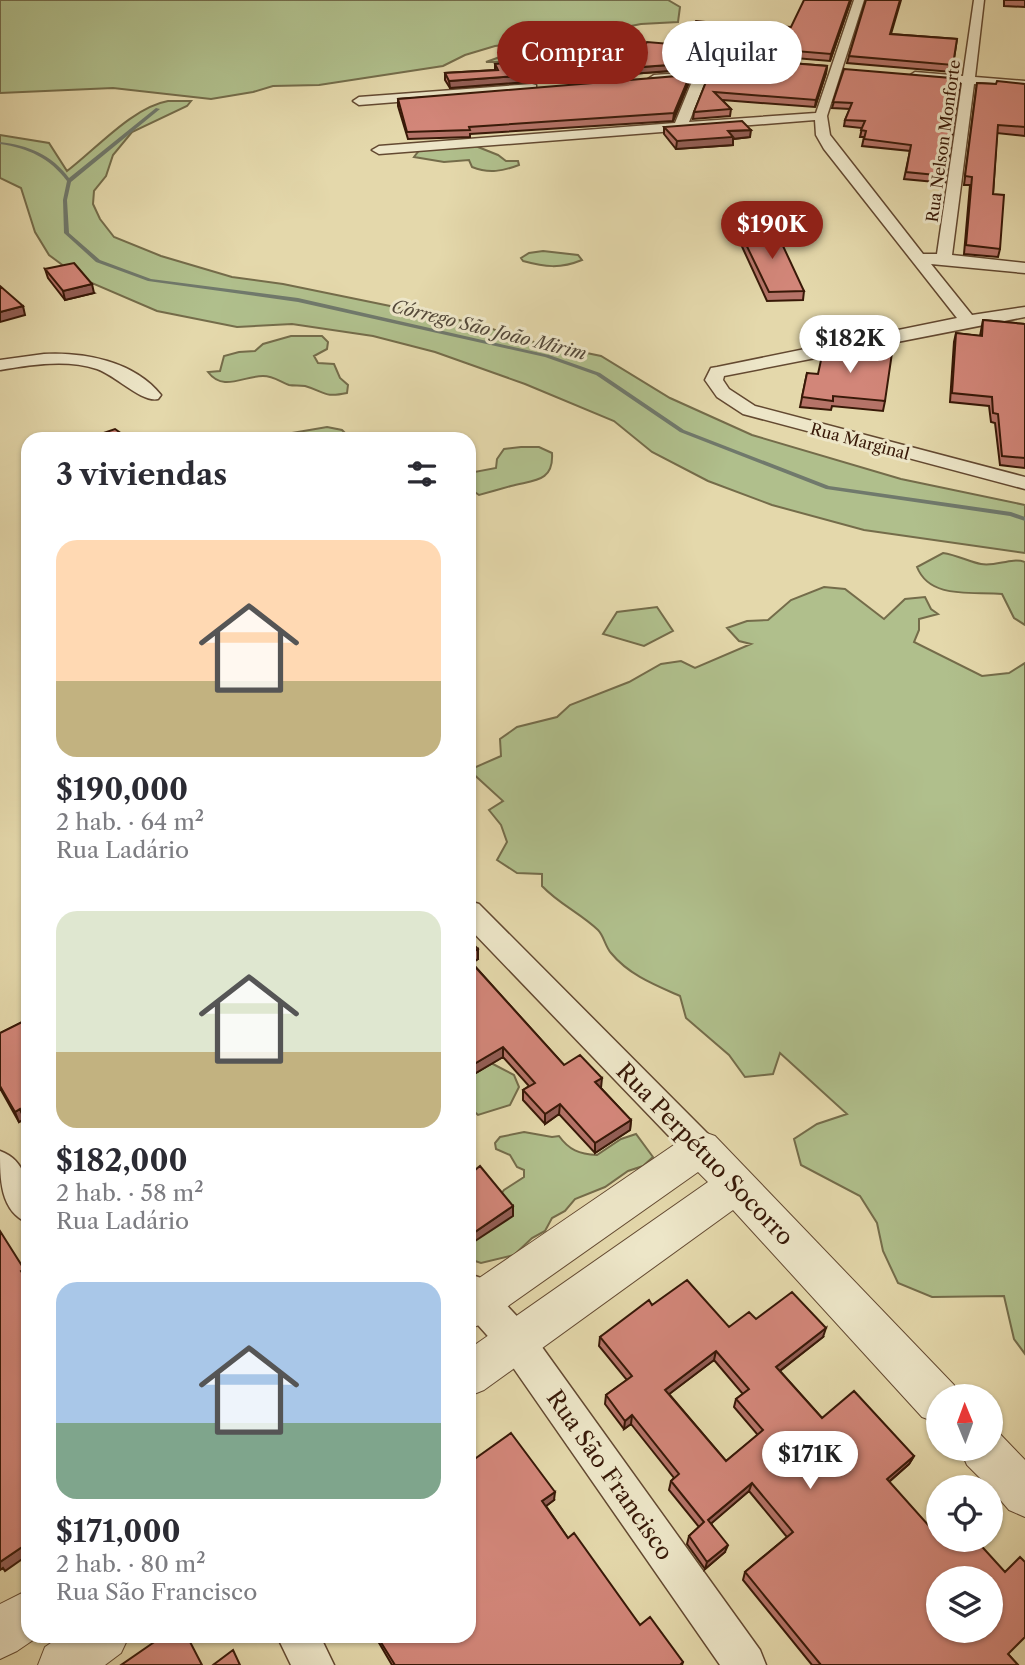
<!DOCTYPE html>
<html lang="es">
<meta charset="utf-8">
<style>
:root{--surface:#fff;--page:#f2f2f3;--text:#2b2b33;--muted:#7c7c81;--accent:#8f2418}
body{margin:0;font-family:"Libre Caslon Text",serif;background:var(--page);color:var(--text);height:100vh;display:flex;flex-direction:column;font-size:26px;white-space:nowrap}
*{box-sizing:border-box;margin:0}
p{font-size:23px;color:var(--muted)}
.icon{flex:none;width:38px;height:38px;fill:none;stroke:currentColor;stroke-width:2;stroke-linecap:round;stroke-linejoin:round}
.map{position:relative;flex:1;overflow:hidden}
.panel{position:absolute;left:21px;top:432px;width:455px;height:1211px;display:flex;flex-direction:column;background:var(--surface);border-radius:21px;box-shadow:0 2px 5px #0004}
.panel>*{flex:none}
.top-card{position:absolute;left:497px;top:21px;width:422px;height:63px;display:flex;gap:14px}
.needle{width:46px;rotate:359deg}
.fabs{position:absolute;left:926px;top:1384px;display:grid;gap:14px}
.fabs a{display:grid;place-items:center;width:77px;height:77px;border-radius:50%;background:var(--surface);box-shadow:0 2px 5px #0004;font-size:35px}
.price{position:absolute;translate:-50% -60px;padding:0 16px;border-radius:24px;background:#fff;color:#222;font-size:23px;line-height:46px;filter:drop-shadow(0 2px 4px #0008)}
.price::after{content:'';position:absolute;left:50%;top:42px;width:21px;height:16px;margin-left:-10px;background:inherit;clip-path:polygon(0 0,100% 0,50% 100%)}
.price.selected{background:var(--accent);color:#fff}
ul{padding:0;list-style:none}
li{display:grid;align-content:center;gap:14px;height:371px;padding:0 35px}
li span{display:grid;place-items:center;height:217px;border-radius:21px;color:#555}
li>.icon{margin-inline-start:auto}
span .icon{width:126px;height:126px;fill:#fffc;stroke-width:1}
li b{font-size:30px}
h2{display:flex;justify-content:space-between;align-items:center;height:84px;padding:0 35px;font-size:30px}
.chip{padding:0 24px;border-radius:32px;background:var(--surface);box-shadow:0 2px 5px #0004;font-size:24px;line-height:63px}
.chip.selected{background:var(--accent);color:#fff}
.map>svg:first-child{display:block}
.green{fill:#b0bf8c;stroke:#746c4a;stroke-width:2}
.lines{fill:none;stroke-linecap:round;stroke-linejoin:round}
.stream{fill:#70796c;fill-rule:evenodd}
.minor-casing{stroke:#634931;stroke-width:3}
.tertiary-casing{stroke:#634931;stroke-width:2}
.minor{fill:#ede6c8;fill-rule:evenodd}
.tertiary{fill:#ede6c8;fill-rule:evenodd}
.wall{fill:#b57368;stroke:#381908;stroke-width:2;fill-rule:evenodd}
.shaded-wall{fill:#935e55;stroke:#381908;stroke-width:2}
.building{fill:#d28679;stroke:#381908;stroke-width:2;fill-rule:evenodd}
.labels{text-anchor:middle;stroke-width:6;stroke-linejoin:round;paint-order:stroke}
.far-street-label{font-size:16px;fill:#381908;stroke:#ede6c8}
.far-water-label{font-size:18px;font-style:italic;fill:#54493a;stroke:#ede6c8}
.near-street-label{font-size:23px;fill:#381908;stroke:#ede6c8}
</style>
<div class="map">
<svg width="1025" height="1665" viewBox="0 0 1025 1665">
<rect width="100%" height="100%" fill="#e4d8ab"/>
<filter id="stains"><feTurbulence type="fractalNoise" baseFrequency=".00286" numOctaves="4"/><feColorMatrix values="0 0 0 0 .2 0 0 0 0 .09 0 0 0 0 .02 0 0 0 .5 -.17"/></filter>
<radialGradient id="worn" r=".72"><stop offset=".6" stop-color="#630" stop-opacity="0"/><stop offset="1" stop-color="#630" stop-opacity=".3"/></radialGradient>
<path class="green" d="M0,0H668L680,7L678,22L641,24L575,37L495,46L465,55L443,66L319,85L273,86L253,92L211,99L113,88L0,93Z
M535,50L550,55L529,62H486L514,52Z
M168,101H191L187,106L132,132L113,155L106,176L94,191L93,204L100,219L114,237L161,256L232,277L283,284L473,323L534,342L601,356L670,398L752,435L901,479L1025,505V553L864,530L772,505L708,481L652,452L614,421L525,384L435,352L373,336L292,324L237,327L157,311L80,278L49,255L35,232L21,188L0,178V135L49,143L67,171C96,149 133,107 168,101Z
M473,145L498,155L506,161H518L519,165C503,171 489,174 472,167L469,160L444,162L414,157L421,148Z
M543,251L578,255L582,260C560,269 545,267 523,261L521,258L529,253Z
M291,336H322L328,342L327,349L314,356L318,363L334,364L340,378L348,385L347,393C323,398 326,392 305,386C300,385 294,386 289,385C280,382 274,376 263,376C243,376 223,392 208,372L220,371L224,356L239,352L255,351L263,344Z
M327,427L342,430L351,439H275L292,433Z
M521,447H539L552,453C554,483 532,480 511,486C500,489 490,492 479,495L469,488V473L496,468L497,459L504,449Z
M943,553C957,555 970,562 981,564C996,567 1011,557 1025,562V625L1014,618L1002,594C973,591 930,600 917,567Z
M824,587L845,589L884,619L905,599L925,597L931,609L938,614L919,619V630L914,642L982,676L1009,673L1025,663V1354L1014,1339L1004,1296L932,1297L898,1283L883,1251L877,1223L860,1196L801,1165L794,1139L817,1124L847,1114L780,1053L773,1074L745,1077L729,1055L686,1018L680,996C655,985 629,975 611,953C605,946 604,936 598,930C580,913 559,904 542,886V874L517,873L497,860L507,842L501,825L489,810L503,801L469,770L501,756L500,739L517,727L557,717L570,705L629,682L661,664L681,661L695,668L751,644L739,641L727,628L747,621L768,620L791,600Z
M657,607L673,631L644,646L603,634L617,612Z
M491,1063L514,1075L519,1087L510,1105L478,1115L469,1107V1077Z
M524,1132L552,1137L559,1136C569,1150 579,1154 597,1155L621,1139L636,1134L653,1157L643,1166L628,1171L605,1187L575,1199L565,1211L552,1218L545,1231L532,1238L514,1255L481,1263L472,1260L471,1237L504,1190L524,1177V1170L517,1167L510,1155L496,1149L495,1143L500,1137Z"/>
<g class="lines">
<path class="stream" d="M156,108L160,109L71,182L67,200L69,233L100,260L151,279L298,298L549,355L600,373L684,430L829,486L1011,512L1025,517V521L1010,516L826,489L680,432L596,375L545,357L298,302L148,281L96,262L64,233L63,200L67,181C50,158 28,148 0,144V142C28,145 52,155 69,178Z"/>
<defs>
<path id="minor" d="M854,0H864L827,116L830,135L923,254H937L962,83L915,80L909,76L915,72L963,76L974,0H984L975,77L1025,81V89L974,84L952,255L1025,263V273L931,264L972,315L1025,307V317L724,376L723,380L729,389L755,406L1025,477V489L743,414L717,397L705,380L711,368L717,367L957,318L824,149L816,135L815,120L379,154L372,150L379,146L675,123L693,79L654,83L648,79L654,75L697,72L718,30L724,27L730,30L718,54L751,57L757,61L751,65L714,61L689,122L816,113Z
M532,84L536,85V91L359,105L353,101L359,97Z
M44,354C84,352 134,361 161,395L158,399C142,403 115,375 97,369C66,359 31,365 0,370V360Z
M469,901L479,904L712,1138L717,1148L712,1158L701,1162L690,1158L469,928Z
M0,1151C31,1162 28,1195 28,1223C0,1211 0,1179 0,1151Z
M469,1274L481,1278L529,1329L760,1650L766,1665H720L503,1353L469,1315Z
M277,1636H320L334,1665H291Z"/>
<path id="tertiary" d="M701,1131L715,1136L954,1385L958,1396H938V1423L922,1417L733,1210L484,1390L469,1396V1349L708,1182L698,1172L484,1323L469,1329V1285L687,1136Z
M990,1429L999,1433L1025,1460V1517L1009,1510L990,1488L967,1465L960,1449H990Z
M28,1590V1636H39L17,1651L0,1659V1604Z
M61,1636H129L121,1653L105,1665H38L45,1647Z"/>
</defs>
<use href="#minor" class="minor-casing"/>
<use href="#tertiary" class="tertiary-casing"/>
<use href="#minor" class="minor"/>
<use href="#tertiary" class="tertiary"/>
</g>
<path class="wall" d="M851,0L830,61L722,52L723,45L791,27Z
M866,0H901L891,34L957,39L952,72L847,63L849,56Z
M1004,0H1025V7L1004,6Z
M716,23V29L695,69L450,88L445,80V73L495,70V64L563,67L615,64L634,61L682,45Z
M716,57L827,66L826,73L815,107L722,100L731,109L730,116L693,119L694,112Z
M844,69L946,176L945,183L904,179L910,151L862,146L864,137H860L862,128L844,126L845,120L850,109L832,108Z
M689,82L673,121L470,134V137L408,139L398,106V99Z
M977,83L996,84H1025V136L997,133L993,194L1000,249L998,257L964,254L970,185H964Z
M664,127L750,137L733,139V145L676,149L664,134Z
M740,232L804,291L803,300L767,301L739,240Z
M45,269L94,293L65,300L48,278Z
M983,320L1025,324V468L1000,465L995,423L991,422L989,406L950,402L954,342L956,333L980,336Z
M807,373L885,401L883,411L832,406L831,410L800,407Z
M469,940L478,959L472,963L564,1065L601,1088L631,1120L630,1130L595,1153L559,1114L545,1124L523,1100V1090L529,1086L503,1057L469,1077Z
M28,1019V1126L24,1119L19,1122L1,1090H0V1033Z
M652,1305L729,1327L756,1319L823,1337L780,1371L822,1418L914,1456L909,1464L889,1482L1008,1654L1018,1665H812L743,1580L745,1572L787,1537L749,1491L711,1523L725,1552L705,1569L687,1544L689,1536L699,1527L669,1490L671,1481L674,1478L631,1424L624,1429L605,1404L606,1395L627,1380L599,1346L600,1337ZM714,1360L743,1394L736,1399L734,1407L758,1435L726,1461L669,1394Z
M469,1463L554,1500L546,1506L568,1538L640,1625L683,1662L682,1665H392L375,1636H469Z"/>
<path class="shaded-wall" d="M850,0H851L830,61L831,54Z
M716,23V29L695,69L450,88L449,81L696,63Z
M827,66L826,73L815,107L816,100Z
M690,75L689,82L673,121L674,113Z
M751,130L750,137L733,139V145L676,149L677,141L728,131Z
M92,284L94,293L65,300L63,291Z
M23,306L25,315L0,322V312Z
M478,949V959L469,965V954Z
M503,1047V1057L469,1077V1067Z
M602,1078L601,1088L594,1092L595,1082Z
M560,1104L559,1114L545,1124V1114Z
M20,1109L24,1119L19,1122L15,1112Z
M631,1120L630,1130L595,1153V1143Z
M513,1206V1216L469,1245V1236Z
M24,1269L28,1278V1279L26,1281L21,1271Z
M826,1328L823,1337L773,1376L776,1367Z
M716,1351L714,1360L664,1398L665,1390Z
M632,1415L631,1424L624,1429L625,1421Z
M914,1456L909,1464L883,1487L887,1479Z
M752,1483L749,1491L706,1528L708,1520Z
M555,1492L554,1500L542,1509V1501Z
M28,1543V1555L5,1571L3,1568L0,1570V1562Z
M728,1545L725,1552L705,1569L707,1562Z"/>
<path class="building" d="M804,0H850L831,54L723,45L733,23L791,27Z
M866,0H900L890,34L957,39L953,65L849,56Z
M696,21L716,23L696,63L449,81L445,73L498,70L495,64L514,62L557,59L563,67L615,64L634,61L647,42L682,45Z
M716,57L827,66L816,100L714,92L731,109L694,112Z
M844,69L951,78L950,82L960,83L946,176L906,172L911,145L864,139L866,131L861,130L865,121L845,120L852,103L833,102Z
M690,75L674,113L469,127L470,130L407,132L398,99Z
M997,81L1025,84V127L998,125L993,194L1004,195L1000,249L966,245L972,177L965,176L977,83L996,84Z
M742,121L751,130L728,131L733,137L677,141L664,127Z
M776,231L804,291L769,292L740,232Z
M74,263L92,284L63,291L45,269Z
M0,286L23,306L0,312Z
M983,320L1025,324V458L1002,456L998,414L993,413L992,397L952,393L956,333L982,336Z
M839,347L892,353L885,401L833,396V401L802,397L807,373L818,374L823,351L834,352V348Z
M115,429L129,439H86Z
M469,940L478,949L469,954Z
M469,960L564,1065L580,1055L602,1078L595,1082L631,1120L595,1143L560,1104L545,1114L523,1090L535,1083L503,1047L469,1067Z
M28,1019V1124L20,1109L15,1112L0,1086V1033Z
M469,1163L475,1170L480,1166L513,1206L469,1236Z
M0,1231L24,1269L21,1271L28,1282V1543L0,1562Z
M687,1280L729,1327L749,1312L756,1319L792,1292L826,1328L776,1367L822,1418L854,1391L914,1456L887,1479L938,1536V1540H941L946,1545L951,1540H976L1005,1572L1020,1557L1025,1562V1637L1008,1654L1018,1665H821L745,1572L793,1532L752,1483L708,1520L728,1545L707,1562L689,1536L704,1522L671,1481L679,1474L632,1415L625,1421L606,1395L632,1376L600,1337L649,1300L652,1305ZM716,1351L749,1389L736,1399L763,1430L726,1461L665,1390ZM938,1578H990V1631H938Z
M511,1433L555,1492L542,1501L568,1538L574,1533L640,1625L650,1617L683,1662L680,1665H395L377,1636H469V1463Z
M163,1636H187L202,1665H121Z
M233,1650L240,1665H213Z"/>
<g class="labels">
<g class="far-street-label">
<text transform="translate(943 141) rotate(-82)" y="6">Rua Nelson Monforte</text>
<text transform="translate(860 441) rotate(15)" y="6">Rua Marginal</text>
</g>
<g class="far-water-label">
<text transform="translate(489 330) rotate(14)" y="6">Córrego São João Mirim</text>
</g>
<g class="near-street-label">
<text transform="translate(705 1154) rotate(46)" y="8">Rua Perpétuo Socorro</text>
<text transform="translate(610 1475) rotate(55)" y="8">Rua São Francisco</text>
</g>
</g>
<rect width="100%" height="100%" filter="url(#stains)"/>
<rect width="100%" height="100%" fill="url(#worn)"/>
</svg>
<div class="fabs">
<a><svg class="needle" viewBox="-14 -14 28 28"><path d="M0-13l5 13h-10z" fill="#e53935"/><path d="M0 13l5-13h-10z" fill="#7c7c81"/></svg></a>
<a><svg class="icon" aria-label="locate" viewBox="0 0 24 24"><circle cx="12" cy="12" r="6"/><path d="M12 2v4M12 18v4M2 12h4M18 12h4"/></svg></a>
<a><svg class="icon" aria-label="layers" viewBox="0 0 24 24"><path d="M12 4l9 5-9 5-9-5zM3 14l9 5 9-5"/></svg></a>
</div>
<b class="price selected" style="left:772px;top:261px">$190K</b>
<b class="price" style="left:850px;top:375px">$182K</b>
<b class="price" style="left:810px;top:1491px">$171K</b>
<div class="top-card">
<a class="chip selected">Comprar</a>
<a class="chip">Alquilar</a>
</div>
<section class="panel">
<h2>3 viviendas<svg class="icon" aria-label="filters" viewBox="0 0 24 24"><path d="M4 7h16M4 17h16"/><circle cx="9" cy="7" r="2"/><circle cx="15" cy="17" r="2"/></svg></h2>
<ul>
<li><span style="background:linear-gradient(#ffd9b3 65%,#c2b280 0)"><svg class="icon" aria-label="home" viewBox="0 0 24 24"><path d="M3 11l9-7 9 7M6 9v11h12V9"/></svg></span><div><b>$190,000</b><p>2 hab. · 64 m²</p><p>Rua Ladário</p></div></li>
<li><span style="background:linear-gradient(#dfe7d0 65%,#c2b280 0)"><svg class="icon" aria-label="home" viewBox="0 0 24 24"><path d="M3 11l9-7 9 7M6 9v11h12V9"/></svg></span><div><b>$182,000</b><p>2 hab. · 58 m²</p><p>Rua Ladário</p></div></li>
<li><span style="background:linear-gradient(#a9c7e8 65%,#7fa58c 0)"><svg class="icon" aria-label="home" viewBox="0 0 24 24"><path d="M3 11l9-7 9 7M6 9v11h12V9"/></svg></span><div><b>$171,000</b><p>2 hab. · 80 m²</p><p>Rua São Francisco</p></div></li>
</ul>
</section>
</div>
